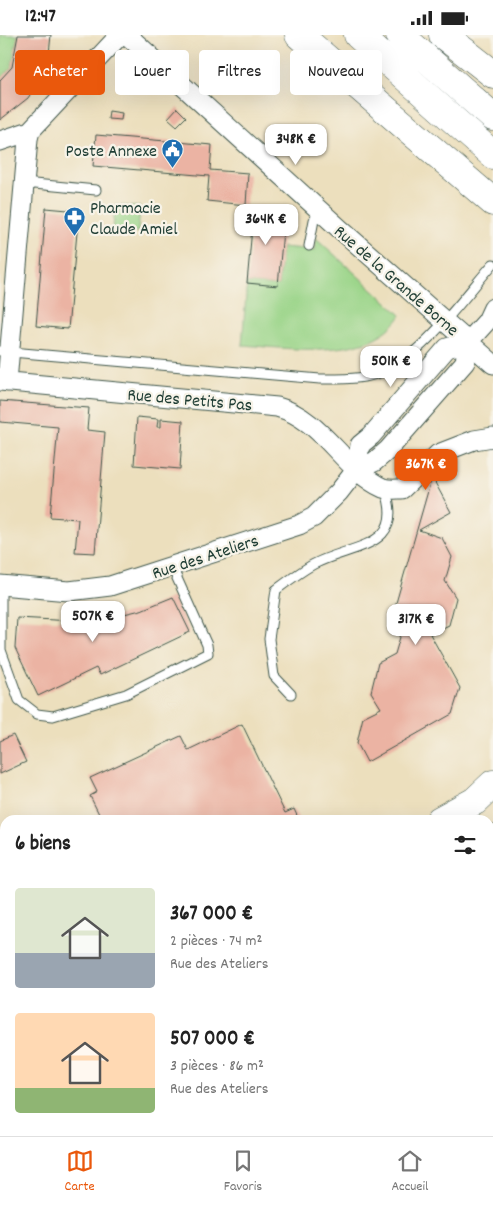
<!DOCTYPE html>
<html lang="fr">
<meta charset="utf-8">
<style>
:root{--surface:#fff;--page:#f6f6f6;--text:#222;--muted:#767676;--line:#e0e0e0;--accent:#ea580c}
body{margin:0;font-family:Dekko,sans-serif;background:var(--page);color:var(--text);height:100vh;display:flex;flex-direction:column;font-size:19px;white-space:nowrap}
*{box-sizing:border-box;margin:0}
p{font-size:16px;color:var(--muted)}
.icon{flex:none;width:28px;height:28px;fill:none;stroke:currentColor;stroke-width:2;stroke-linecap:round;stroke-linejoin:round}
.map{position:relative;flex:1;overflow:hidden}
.sheet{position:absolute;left:0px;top:780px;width:494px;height:321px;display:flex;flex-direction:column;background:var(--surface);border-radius:15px 15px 0 0;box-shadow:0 5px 20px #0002}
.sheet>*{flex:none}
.banner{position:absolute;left:15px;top:15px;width:464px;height:45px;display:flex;gap:10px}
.price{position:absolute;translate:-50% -42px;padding:0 11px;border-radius:10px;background:#fff;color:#222;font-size:16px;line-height:32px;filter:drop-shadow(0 1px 2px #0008)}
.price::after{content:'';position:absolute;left:50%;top:30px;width:15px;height:11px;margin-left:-8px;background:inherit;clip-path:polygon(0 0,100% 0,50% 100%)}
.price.on{background:var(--accent);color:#fff}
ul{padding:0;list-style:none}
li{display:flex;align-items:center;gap:15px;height:125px;padding:0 15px}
li span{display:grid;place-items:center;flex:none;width:140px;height:100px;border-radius:5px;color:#555}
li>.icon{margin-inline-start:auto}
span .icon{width:60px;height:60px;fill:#fffc;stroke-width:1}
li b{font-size:21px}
h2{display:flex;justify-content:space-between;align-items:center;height:60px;padding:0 15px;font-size:21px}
.tag{padding:0 18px;border-radius:5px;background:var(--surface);box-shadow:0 5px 20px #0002;font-size:18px;line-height:45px}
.tag.on{background:var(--accent);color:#fff}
.status{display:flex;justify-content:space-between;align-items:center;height:35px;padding:0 25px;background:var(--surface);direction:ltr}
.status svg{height:14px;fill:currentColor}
.tabs{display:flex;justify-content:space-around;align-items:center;height:70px;border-top:1px solid var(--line);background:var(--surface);font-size:14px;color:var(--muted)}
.tabs a{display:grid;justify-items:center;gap:2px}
.tabs .on{color:var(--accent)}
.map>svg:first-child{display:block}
.green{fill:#99d487;stroke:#5c885e}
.water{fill:#6d9bd5;stroke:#466c84}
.building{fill:#ebb3a3}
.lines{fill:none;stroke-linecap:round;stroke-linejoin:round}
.lane-casing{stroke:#3e5549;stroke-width:11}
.street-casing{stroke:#3e5549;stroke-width:21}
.primary-casing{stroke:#3e5549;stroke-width:29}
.highway-casing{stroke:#3e5549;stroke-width:29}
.lane{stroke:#fff;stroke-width:9}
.street{stroke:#fff;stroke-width:19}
.primary{stroke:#fff;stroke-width:28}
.highway{stroke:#fff;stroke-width:28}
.labels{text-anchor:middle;stroke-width:4.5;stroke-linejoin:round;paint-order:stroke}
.poi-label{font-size:18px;fill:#1f3d34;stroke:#f7f3e8;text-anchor:end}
.street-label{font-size:18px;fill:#1f3d34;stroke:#f7f3e8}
</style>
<div class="status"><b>12:47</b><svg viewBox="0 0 49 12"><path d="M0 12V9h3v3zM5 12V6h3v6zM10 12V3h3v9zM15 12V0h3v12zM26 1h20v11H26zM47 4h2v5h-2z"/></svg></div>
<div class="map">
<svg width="493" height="1101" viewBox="0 0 493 1101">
<rect width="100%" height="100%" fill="#f7f3e8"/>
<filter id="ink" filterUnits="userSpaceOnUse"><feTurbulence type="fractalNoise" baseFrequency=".02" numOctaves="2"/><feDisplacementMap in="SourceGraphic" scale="10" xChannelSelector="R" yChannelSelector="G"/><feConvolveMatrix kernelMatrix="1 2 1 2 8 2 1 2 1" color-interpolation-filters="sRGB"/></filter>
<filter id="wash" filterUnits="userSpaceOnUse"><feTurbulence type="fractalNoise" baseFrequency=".0096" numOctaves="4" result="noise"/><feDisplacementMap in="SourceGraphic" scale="20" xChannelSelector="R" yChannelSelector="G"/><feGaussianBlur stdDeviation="1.12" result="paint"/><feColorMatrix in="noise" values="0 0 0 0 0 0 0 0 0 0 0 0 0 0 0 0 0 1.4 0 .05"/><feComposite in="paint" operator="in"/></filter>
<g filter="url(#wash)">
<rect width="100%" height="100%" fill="#ecdfbd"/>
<path class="green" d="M0,0H18L12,32L0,45Z
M115,170L140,172L138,197L113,195Z
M316,203L401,280C372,327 288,313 242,310L247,248L278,251L282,212L315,215Z"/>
<path class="water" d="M489,849H493V953H489Z"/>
<g id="blocks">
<path class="building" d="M18,0H51L49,19L40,44L28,63L0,85V45L12,32Z
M177,73L186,82L177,91L168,83Z
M109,76L122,78L121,85L108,84Z
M96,100L212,110L210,135L248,138L246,170L207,166L209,141L93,131Z
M254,171L285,173L278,251L247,248Z
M46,173L79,176L68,294L36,291Z
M0,366L89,373L87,395L105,397L95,518L75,517L78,484L50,482L58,392L0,387Z
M137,382L158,384L157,392H161V384L183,386L180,434L134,430Z
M432,442L451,477L419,495L442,503L452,522L445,546L456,563L449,590L430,599L460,653L452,679L367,727L357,708L363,682L381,673L371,657L378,628L395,619L403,592L394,575Z
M173,562L190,597L100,640L96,633L38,661L15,613L17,583L73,586L107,583L141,575Z
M242,689L285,778L294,774L299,785H102L90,761L97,757L90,743L181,701L188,715Z
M13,700L26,727L0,739V706Z
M0,872L5,873V905L0,904Z
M104,1096H172L175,1101H107Z
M376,1096H436L426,1101H379Z"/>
</g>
</g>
<g filter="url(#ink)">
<use href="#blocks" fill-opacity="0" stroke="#3e5549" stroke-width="1"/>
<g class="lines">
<defs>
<path id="lane" d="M24,148L96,155
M309,211L314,185L321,177
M0,316L320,344C343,344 370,345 391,333C428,313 465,261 493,229
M1,550V615L19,665L37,679L53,681L126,659L208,618L207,610L172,532
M291,659L274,641L269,604L276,555C288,546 301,536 314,529C352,509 407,514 385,454
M0,1056L5,1066
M19,1096L22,1101
M82,1096L84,1101
M189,1096L192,1101
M308,1096L310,1101
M347,1096L349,1101"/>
<path id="street" d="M127,0L340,194L493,329
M0,106L30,96
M0,346L277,372C323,384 342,434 383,453C389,455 397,454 402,454L438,419L474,405L493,402
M7,347L28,104L30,96L120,0
M356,435L360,410L371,401L447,313L468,307L487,286L493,273
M0,550L69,556L110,551L299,490L314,482L339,457L356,435L374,427L388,415L465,327L468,307"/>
<path id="primary" d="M440,785L475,766L493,749
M489,805L493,804
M0,992L5,990
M0,1020L5,1018"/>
<path id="highway" d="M299,0L493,167
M358,0L493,120
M400,0L493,82
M443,0L493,39
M489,838H493"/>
</defs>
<use href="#lane" class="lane-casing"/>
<use href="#street" class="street-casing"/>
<use href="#primary" class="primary-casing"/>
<use href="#highway" class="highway-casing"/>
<use href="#lane" class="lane"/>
<use href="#street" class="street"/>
<use href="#primary" class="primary"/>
<use href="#highway" class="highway"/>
</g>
</g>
<defs>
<symbol id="civic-pin" viewBox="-11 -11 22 30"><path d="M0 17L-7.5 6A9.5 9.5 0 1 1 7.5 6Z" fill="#1f6fb2" stroke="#f7f3e8"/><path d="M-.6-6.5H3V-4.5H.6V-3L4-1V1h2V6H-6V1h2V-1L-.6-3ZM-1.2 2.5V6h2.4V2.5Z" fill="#fff"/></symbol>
<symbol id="pharmacy-pin" viewBox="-11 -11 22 30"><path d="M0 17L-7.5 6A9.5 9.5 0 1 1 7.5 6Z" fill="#1f6fb2" stroke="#f7f3e8"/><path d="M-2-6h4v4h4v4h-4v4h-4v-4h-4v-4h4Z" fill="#fff"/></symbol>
</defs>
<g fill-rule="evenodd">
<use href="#civic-pin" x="160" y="102" width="25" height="34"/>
<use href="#pharmacy-pin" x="62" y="170" width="25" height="34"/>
</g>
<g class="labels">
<g class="poi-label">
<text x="157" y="121">Poste Annexe</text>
<text x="90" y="178" text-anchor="start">Pharmacie<tspan x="90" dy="21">Claude Amiel</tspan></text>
</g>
<g class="street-label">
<text transform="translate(397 245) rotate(41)" y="6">Rue de la Grande Borne</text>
<text transform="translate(190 364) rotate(5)" y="6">Rue des Petits Pas</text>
<text transform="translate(205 521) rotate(-18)" y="6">Rue des Ateliers</text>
</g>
</g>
</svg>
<b class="price" style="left:296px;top:131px">348K €</b>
<b class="price" style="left:266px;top:211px">364K €</b>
<b class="price" style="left:391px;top:353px">501K €</b>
<b class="price on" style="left:426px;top:456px">367K €</b>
<b class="price" style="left:93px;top:608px">507K €</b>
<b class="price" style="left:416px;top:611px">317K €</b>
<div class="banner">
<a class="tag on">Acheter</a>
<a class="tag">Louer</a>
<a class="tag">Filtres</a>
<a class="tag">Nouveau</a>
</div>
<section class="sheet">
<h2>6 biens<svg class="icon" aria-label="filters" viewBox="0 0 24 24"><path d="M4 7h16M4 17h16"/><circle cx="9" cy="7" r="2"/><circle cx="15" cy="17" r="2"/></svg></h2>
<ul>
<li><span style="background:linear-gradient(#dfe7d0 65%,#9aa5b1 0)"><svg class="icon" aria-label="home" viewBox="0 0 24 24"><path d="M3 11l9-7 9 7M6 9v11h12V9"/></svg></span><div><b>367 000 €</b><p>2 pièces · 74 m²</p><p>Rue des Ateliers</p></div></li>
<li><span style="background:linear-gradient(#ffd9b3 75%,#8fb573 0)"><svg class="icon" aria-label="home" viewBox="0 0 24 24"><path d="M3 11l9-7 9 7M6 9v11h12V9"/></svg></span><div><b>507 000 €</b><p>3 pièces · 86 m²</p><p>Rue des Ateliers</p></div></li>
</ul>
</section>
</div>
<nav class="tabs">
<a class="on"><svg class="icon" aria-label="map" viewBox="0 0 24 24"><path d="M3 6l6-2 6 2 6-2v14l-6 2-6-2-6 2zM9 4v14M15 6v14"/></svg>Carte</a>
<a><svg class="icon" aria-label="saved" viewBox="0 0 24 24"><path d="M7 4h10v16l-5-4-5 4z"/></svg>Favoris</a>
<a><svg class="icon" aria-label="home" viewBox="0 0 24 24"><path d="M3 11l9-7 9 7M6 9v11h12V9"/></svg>Accueil</a>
</nav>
